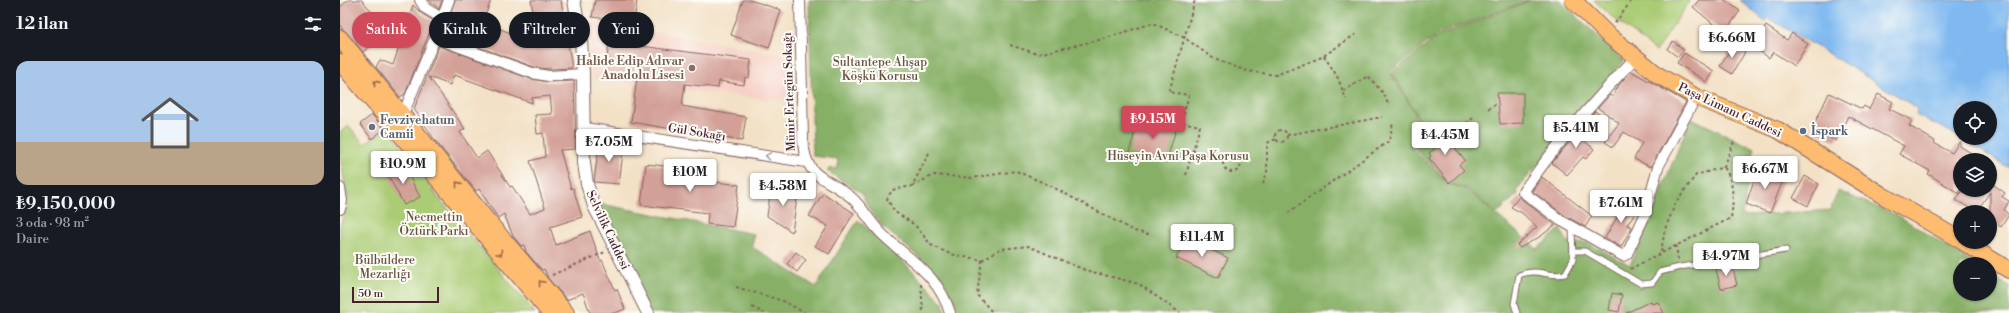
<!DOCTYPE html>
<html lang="tr">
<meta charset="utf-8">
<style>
:root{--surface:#171b24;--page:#242831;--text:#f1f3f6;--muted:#9ea1a6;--accent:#d1495b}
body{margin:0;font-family:"Libre Bodoni",serif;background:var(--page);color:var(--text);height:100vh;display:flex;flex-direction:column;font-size:15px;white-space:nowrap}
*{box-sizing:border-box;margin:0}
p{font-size:13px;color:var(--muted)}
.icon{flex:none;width:22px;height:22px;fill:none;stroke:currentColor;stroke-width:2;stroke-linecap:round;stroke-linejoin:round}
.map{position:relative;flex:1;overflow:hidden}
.drawer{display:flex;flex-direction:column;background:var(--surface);width:340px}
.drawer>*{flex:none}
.banner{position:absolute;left:12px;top:12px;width:380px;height:36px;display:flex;gap:8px}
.tools{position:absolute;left:1613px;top:101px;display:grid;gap:8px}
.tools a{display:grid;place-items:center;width:44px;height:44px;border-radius:50%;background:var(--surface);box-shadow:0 1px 3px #0004;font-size:20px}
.scale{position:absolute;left:12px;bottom:10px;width:87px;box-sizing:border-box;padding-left:4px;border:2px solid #4a1f2b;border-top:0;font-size:11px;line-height:14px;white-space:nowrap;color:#4a1f2b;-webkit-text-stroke:3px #fdfcf7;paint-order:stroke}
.price{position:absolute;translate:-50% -34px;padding:0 9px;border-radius:4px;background:#fff;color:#222;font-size:13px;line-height:26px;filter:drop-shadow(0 1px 2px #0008)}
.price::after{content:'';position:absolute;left:50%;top:24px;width:12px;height:9px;margin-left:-6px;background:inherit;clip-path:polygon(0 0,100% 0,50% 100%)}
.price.on{background:var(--accent);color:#fff}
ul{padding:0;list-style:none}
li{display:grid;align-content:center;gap:8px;height:212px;padding:0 16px}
li span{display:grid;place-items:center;height:124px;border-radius:12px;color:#555}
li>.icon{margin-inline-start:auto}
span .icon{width:72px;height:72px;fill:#fffc;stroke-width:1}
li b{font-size:17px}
h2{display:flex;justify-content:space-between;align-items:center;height:48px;padding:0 16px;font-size:17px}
.chip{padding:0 14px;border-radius:18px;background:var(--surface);box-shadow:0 1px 3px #0004;font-size:14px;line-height:36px}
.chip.on{background:var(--accent);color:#fff}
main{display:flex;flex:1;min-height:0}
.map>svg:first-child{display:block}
.built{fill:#f7d1c7}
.green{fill:#aacc75;stroke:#7a7650}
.forest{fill:#87b066;stroke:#686848}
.water{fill:#7fb9f0;stroke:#646c8e;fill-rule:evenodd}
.building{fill:#d3a097;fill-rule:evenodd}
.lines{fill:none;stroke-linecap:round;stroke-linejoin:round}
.service-casing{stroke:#856361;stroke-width:7}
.minor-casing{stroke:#856361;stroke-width:12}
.tertiary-casing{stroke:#856361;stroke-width:14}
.primary-casing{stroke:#856361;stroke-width:18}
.path{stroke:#856361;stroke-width:2;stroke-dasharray:3 3;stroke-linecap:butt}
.service{stroke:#fff;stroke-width:5}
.minor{stroke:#fff;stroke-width:10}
.tertiary{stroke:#fff;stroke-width:12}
.primary{stroke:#fdbc70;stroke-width:16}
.oneway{stroke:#9b664a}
.oneway2{stroke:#ae9aa0}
.education-dot{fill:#8d6e63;stroke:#fdfcf7;stroke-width:1.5}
.worship-dot{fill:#6b7280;stroke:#fdfcf7;stroke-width:1.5}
.service-dot{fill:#5c6f8a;stroke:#fdfcf7;stroke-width:1.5}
.labels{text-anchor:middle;stroke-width:4;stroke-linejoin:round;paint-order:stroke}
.education-label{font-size:12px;font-weight:bold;fill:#785e54;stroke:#fdfcf7;text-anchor:end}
.park-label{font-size:12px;fill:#675341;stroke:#fdfcf7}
.street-label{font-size:12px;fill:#4a1f2b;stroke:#fdfcf7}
.worship-label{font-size:12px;font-weight:bold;fill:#5b616d;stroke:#fdfcf7;text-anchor:start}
.service-label{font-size:12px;font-weight:bold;fill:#4e5e75;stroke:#fdfcf7;text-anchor:start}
</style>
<main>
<section class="drawer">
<h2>12 ilan<svg class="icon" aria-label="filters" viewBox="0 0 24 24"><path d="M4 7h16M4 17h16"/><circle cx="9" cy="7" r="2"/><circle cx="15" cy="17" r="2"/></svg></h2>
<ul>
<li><span style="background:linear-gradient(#a9c7e8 65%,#b9a48a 0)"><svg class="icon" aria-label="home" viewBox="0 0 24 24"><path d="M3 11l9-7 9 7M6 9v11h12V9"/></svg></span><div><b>₺9,150,000</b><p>3 oda · 98 m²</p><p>Daire</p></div></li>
</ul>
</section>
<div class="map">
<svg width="1669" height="313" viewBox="0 0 1669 313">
<rect width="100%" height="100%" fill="#fdfcf7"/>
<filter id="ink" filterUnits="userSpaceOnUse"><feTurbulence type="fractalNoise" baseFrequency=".025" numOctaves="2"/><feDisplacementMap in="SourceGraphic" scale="8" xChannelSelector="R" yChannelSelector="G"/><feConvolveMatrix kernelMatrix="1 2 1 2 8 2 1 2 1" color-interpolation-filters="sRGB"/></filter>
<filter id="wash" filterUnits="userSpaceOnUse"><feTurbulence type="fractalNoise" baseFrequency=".012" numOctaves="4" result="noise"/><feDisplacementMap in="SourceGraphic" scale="16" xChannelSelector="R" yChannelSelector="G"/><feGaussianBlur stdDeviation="0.9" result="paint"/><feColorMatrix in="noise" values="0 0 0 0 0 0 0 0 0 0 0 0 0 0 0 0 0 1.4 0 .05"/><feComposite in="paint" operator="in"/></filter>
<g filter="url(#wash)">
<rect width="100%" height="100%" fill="#f3e1c6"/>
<path class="built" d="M247,21L451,56V102L253,79Z"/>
<path class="green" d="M1254,0H1350L1316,51L1271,16Z
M9,126L24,144L48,127L96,195L195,313H0V226L8,201L0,156V132Z"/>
<path class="forest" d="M469,0H1189L1098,34L1050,72L1075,113L1079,132L1070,146L1108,184L1126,189L1197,249L1220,229L1228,242L1248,243L1290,265L1351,118L1414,148L1402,216L1490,210L1498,191L1559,216L1634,264H1620V294H1650V274L1669,286V313H620L605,282L587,264L542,226L528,208L522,193L487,171L490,168L497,169L498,159L473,156Z
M1192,0H1220L1284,61L1176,191L1178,194L1156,214L1127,188L1109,184L1072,145L1080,133L1077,115L1052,73L1098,36Z
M246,201L414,234L412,247L476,287L518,220L570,268L603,303L605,313H311Z"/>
<path class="water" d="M1400,0H1669V168L1609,131L1576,115L1577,108C1528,78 1479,47 1428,18L1425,21ZM1620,108H1650V138H1620Z"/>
<g id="blocks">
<path class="building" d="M8,0H22L37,18L33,21L44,35L23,52L0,26V7Z
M88,0H102L99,9Z
M115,0H151L143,22L198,44V42L206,41L203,22L195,24L191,0H221L232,68L208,69L194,67L103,34Z
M255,0H297L294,22L252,17Z
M403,0H410L441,10L429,48L391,35Z
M1359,0H1385L1400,11L1384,33L1353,7Z
M73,5L82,14L94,21L65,94L60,97L36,67L40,60L53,65Z
M1426,26L1447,40L1452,33L1468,44L1454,66L1433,52L1429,58L1413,46Z
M1333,41L1344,50L1338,57L1327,49Z
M269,42L411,60L409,78L405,77L404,85L379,81L378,88L345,84L342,106L406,117L402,141L291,122L297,78L265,74Z
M1393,45L1405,52L1392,74L1380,66Z
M99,46L191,79L208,82L234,81L236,149L220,150L231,189L233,188L242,217L210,227L216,245L250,231L260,260H262L275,290L277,289L285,309L275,313H250L243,293L227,300L208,278L204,269L202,270L186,252L184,245L181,246L173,236L164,214L158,218L139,189L136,191L95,140L74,109ZM114,75L192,103V98L210,96L212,114L195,115L197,134L203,133L205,157L190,161L205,208L190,214L172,186L170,187L147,151L137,158L120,132L125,129L89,77L110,85Z
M1344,53L1374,71L1367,82L1337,63Z
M1291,71L1346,102L1311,167L1294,159L1302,143L1284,132L1273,147L1265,142L1279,123L1258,108L1270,95L1272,97L1279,85Z
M1157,93H1183V123L1160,124Z
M1489,93L1522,109L1524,106L1529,109L1538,94L1553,102L1549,109L1572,120L1569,126L1595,141L1594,143L1612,153L1620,141V146L1642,160H1620V194L1588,174L1590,171L1559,154L1564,146L1508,116L1496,141L1472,129Z
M1255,111L1260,115L1241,138L1254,149L1246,159L1243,157L1227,175L1212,163Z
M32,115L44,129L32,139L20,124Z
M799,117L837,126L826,163L789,153Z
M1097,126L1125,160L1119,165L1124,170L1109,183L1089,158L1091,156L1089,153L1097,147L1087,135Z
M259,142L284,145L279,184L254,182Z
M63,164L80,197L64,205L47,173Z
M306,164L363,170L361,180L399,185L393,227L367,224L368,213L301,205Z
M1418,168L1444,178L1430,213L1406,204Z
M1465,176L1479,184L1468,206L1453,198Z
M1202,177L1252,216L1245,227L1224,215L1192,191Z
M1650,182L1665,193L1662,197L1669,201L1664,210L1669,215L1661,227L1650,219V192L1636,212L1616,200L1623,190H1650Z
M431,188L458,191L452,232L427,216Z
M483,193L514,213L489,254L475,246L488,226L469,216Z
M1179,197L1215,225L1201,236L1180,248L1177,245L1197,227L1182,213L1171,207Z
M1278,199L1296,211L1287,225L1292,227L1281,247L1265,238L1279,214L1272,209Z
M847,238L888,258L878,278L836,258Z
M456,252L466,260L457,272L447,264Z
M1392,265L1397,285L1381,289L1376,269Z
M1272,293L1282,295L1279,312L1269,310Z
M1311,301L1312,304L1318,302L1324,313H1286Z"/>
</g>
</g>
<g filter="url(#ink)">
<use href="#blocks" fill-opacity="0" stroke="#856361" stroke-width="1"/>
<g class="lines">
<defs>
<path id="service" d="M1233,251H1245L1301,284L1312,283L1320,272L1340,267L1446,250
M1177,313L1174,304L1179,275C1199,267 1207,278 1225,274L1233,260L1232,227"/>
<path id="minor" d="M80,0L85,8L103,19
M460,0L463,141C466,181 487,176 512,198C523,208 530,222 541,233C568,260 598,273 610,313
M95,38L192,73L208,76L243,74
M1295,58C1255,100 1216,144 1183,192L1220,220L1283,256L1287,254L1304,217L1318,167L1356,97
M61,119L95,38L109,0
M245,128L466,162
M0,188L2,201L0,209"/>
<path id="tertiary" d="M234,0L241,40L243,74L244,163L247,184L254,206L308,313"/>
<path id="primary" d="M1233,0L1267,34L1318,75L1356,97L1438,130L1542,195L1620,240
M0,38L151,225L226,313
M0,62L210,313
M1623,242L1669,270"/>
</defs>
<use href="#service" class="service-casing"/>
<use href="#minor" class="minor-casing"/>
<use href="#tertiary" class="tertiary-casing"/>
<use href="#primary" class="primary-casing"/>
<path class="path" d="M1275,23L1292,0
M670,45L698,54L763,39L813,23L845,38L874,59L907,71L936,75L982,57L1016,34
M984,56L997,76L1006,99
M1003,91L1028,76L1043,93L1049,106
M1148,109L1157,103
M935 136a6 6 0 1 1 12 0a6 6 0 1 1-12 0Z
M947,135L1042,117
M1108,139L1134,117
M853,151L883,161
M589,153L572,186L552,190L547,199L555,212L575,225L591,245L610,254L642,260L637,295L653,313
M883 163a9 9 0 1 1 18 0a9 9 0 1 1-18 0Z
M1384,167L1395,139
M846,175L860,126L841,122L849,95L829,92L855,0
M923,184L927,172V143L936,139
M572,186L594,175L632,178L676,171L709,185L794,231L812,235
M948,213L1049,141L1053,123
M1336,245L1338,260
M1321,252L1325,229L1336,202L1356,175L1384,167
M642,260L660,249L688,246L745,270L799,284L840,313
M1290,269L1391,218C1394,200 1394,182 1384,167
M212,275L265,252
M581,284L583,313
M396,287L443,301L465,313
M412,307L424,313"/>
<use href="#service" class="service"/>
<use href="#minor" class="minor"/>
<use href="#tertiary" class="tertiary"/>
<use href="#primary" class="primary"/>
</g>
<defs><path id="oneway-chevron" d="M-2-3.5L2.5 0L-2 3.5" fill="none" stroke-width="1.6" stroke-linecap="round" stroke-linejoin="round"/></defs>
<g class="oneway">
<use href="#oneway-chevron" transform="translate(36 83) rotate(-129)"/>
<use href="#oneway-chevron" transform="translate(118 184) rotate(-129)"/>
<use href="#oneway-chevron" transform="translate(160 253) rotate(50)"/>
<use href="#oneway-chevron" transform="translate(201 283) rotate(-131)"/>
</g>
<use class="oneway2" href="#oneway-chevron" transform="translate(428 156) rotate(-171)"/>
</g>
<circle class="education-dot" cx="352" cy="68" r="4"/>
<circle class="worship-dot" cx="32" cy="127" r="4"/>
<circle class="service-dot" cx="1463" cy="131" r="4"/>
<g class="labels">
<g class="education-label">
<text x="344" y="65">Halide Edip Adıvar<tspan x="344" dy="14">Anadolu Lisesi</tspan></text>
</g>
<g class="park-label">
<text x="540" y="66">Sultantepe Ahşap<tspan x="540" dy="14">Köşkü Korusu</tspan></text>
<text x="838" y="160">Hüseyin Avni Paşa Korusu</text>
<text x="94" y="221">Necmettin<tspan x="94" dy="14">Öztürk Parkı</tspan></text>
<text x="45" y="264">Bülbüldere<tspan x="45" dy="14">Mezarlığı</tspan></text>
</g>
<g class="street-label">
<text transform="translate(449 92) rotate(-92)" y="4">Münir Ertegün Sokağı</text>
<text transform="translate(1390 110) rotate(25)" y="4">Paşa Limanı Caddesi</text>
<text transform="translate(357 132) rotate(9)" y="4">Gül Sokağı</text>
<text transform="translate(268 230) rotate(65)" y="4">Selvilik Caddesi</text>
</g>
<g class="worship-label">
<text x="40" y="124">Fevziyehatun<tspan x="40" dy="14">Camii</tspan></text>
</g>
<g class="service-label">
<text x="1471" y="135">İspark</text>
</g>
</g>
</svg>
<div class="tools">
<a><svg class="icon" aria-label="locate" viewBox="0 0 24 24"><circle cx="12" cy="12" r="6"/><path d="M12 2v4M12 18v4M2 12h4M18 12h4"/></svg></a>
<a><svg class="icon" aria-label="layers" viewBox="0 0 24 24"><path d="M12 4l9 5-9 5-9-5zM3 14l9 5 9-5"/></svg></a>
<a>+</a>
<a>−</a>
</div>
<div class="scale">50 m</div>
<b class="price" style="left:1392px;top:59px">₺6.66M</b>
<b class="price on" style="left:813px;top:140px">₺9.15M</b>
<b class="price" style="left:1236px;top:149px">₺5.41M</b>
<b class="price" style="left:1105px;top:156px">₺4.45M</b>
<b class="price" style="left:269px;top:163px">₺7.05M</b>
<b class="price" style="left:63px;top:185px">₺10.9M</b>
<b class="price" style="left:1425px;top:190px">₺6.67M</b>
<b class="price" style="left:350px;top:193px">₺10M</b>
<b class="price" style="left:443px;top:207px">₺4.58M</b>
<b class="price" style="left:1281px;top:224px">₺7.61M</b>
<b class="price" style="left:862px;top:258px">₺11.4M</b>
<b class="price" style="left:1386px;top:277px">₺4.97M</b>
<div class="banner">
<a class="chip on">Satılık</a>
<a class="chip">Kiralık</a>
<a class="chip">Filtreler</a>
<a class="chip">Yeni</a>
</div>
</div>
</main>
